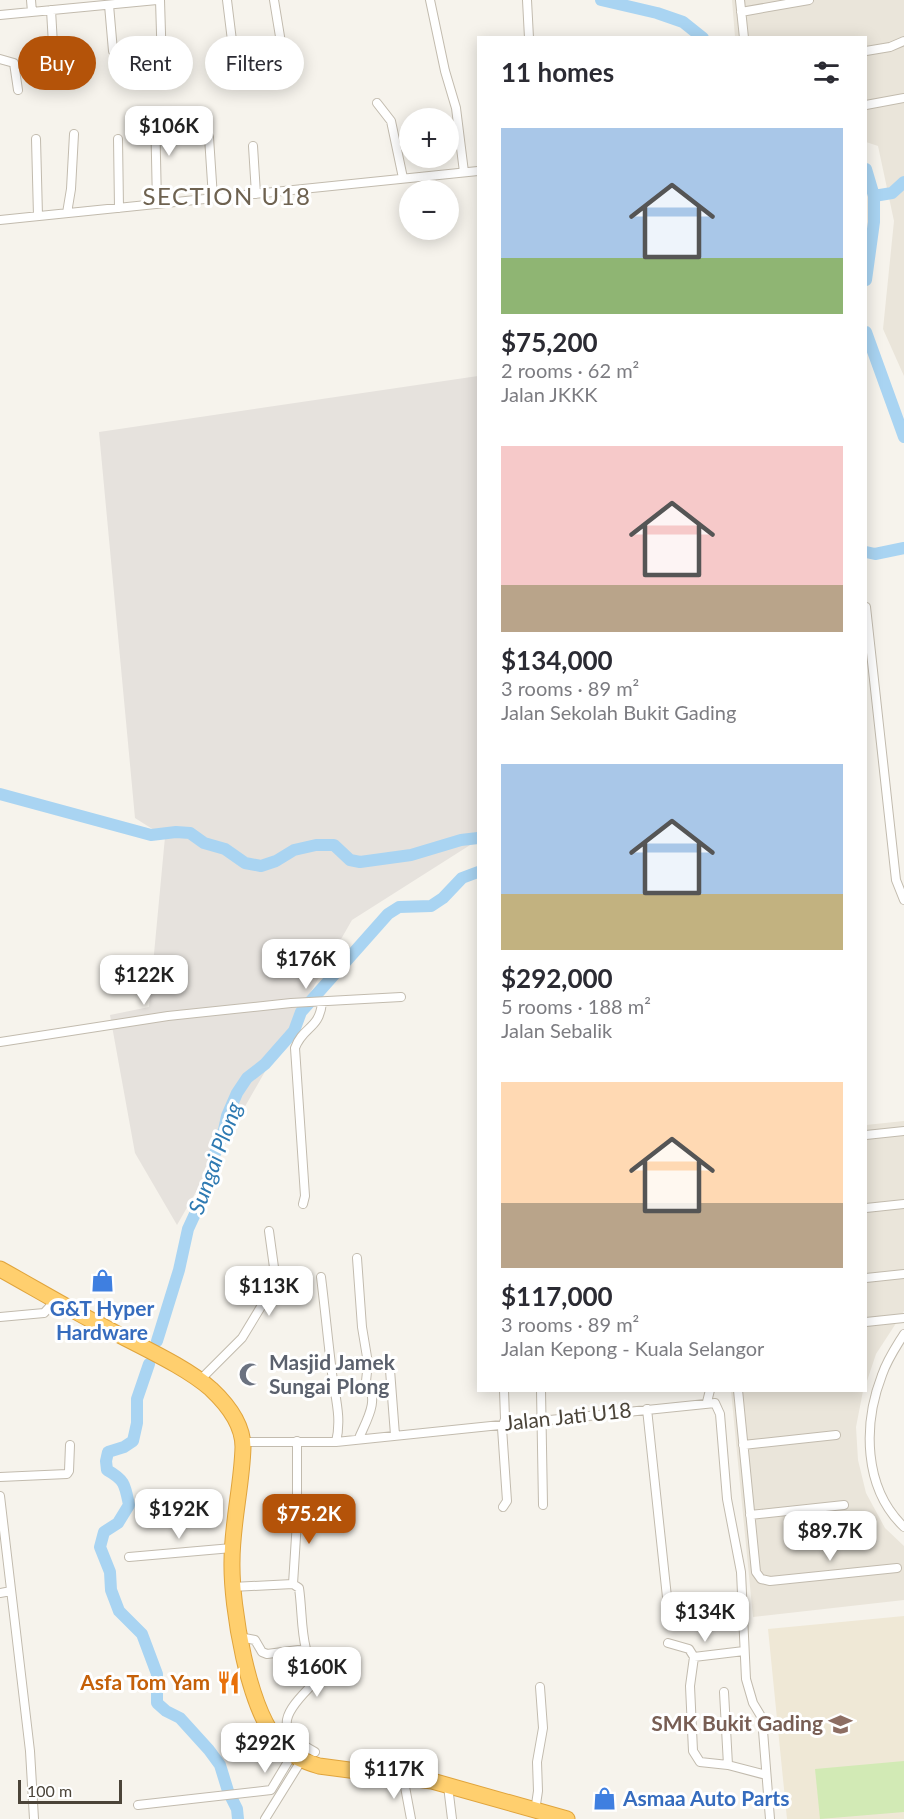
<!DOCTYPE html>
<meta charset="utf-8">
<style>
:root{--surface:#fff;--page:#f2f2f3;--text:#2b2b33;--muted:#7c7c81;--accent:#b45309}
body{margin:0;font-family:Lato,sans-serif;background:var(--page);color:var(--text);height:100vh;display:flex;flex-direction:column;font-size:22px;white-space:nowrap}
*{box-sizing:border-box;margin:0}
p{font-size:20px;color:var(--muted)}
.icon{flex:none;width:33px;height:33px;fill:none;stroke:currentColor;stroke-width:2;stroke-linecap:round;stroke-linejoin:round}
.map{position:relative;flex:1;overflow:hidden}
.sheet{position:absolute;left:477px;top:36px;width:390px;height:1356px;display:flex;flex-direction:column;background:var(--surface);border-radius:0px;box-shadow:0 3px 15px #0003}
.sheet>*{flex:none}
.banner{position:absolute;left:18px;top:36px;width:369px;height:54px;display:flex;gap:12px}
.tools{position:absolute;left:399px;top:108px;display:grid;gap:12px}
.tools a{display:grid;place-items:center;width:60px;height:60px;border-radius:50%;background:var(--surface);box-shadow:0 3px 15px #0003;font-size:30px}
.scale{position:absolute;left:18px;bottom:15px;width:104px;box-sizing:border-box;padding-left:6px;border:3px solid #4b4439;border-top:0;font-size:16px;line-height:21px;white-space:nowrap;color:#4b4439;-webkit-text-stroke:4px #fff;paint-order:stroke}
.price{position:absolute;translate:-50% -51px;padding:0 14px;border-radius:12px;background:#fff;color:#222;font-size:20px;line-height:39px;filter:drop-shadow(0 2px 3px #0008)}
.price::after{content:'';position:absolute;left:50%;top:36px;width:18px;height:14px;margin-left:-9px;background:inherit;clip-path:polygon(0 0,100% 0,50% 100%)}
.price.active{background:var(--accent);color:#fff}
ul{padding:0;list-style:none}
li{display:grid;align-content:center;gap:12px;height:318px;padding:0 24px}
li span{display:grid;place-items:center;height:186px;border-radius:0px;color:#555}
li>.icon{margin-inline-start:auto}
span .icon{width:108px;height:108px;fill:#fffc;stroke-width:1}
li b{font-size:26px}
h2{display:flex;justify-content:space-between;align-items:center;height:72px;padding:0 24px;font-size:26px}
.chip{padding:0 21px;border-radius:27px;background:var(--surface);box-shadow:0 3px 15px #0003;font-size:21px;line-height:54px}
.chip.active{background:var(--accent);color:#fff}
.map>svg:first-child{display:block}
.residential{fill:#eae5da}
.industrial{fill:#e6e2dd}
.education{fill:#efe8d6}
.pitch{fill:#d2eab5}
.lines{fill:none;stroke-linecap:round;stroke-linejoin:round}
.river{stroke:#a9d4f2;stroke-width:12}
.street-casing{stroke:#c2bbae;stroke-width:10}
.highway-casing{stroke:#e0a43c;stroke-width:17}
.street{stroke:#fff;stroke-width:8}
.highway{stroke:#ffcf6e;stroke-width:15}
.labels{text-anchor:middle;stroke-width:6;stroke-linejoin:round;paint-order:stroke}
.shop-label{font-size:21px;font-weight:bold;fill:#366cbe;stroke:#fff}
.worship-label{font-size:21px;font-weight:bold;fill:#5b616d;stroke:#fff;text-anchor:start}
.street-label{font-size:21px;fill:#4b4439;stroke:#fff}
.food-label{font-size:21px;font-weight:bold;fill:#c56008;stroke:#fff;text-anchor:end}
.education-label{font-size:21px;font-weight:bold;fill:#785e54;stroke:#fff;text-anchor:end}
.water-label{font-size:22px;font-style:italic;fill:#2e7ab2;stroke:#fff}
.quarter-label{font-size:24px;letter-spacing:1.5px;fill:#6e6250;stroke:#fff}
</style>
<div class="map">
<svg width="904" height="1819" viewBox="0 0 904 1819">
<rect width="100%" height="100%" fill="#f6f3ec"/>
<path class="residential" d="M732,0H904V376L883,329L894,221L878,146L866,142V38L735,37Z
M904,1121V1311L876,1354L866,1384V1125Z
M731,1391H863L856,1427L858,1460L866,1493L885,1528L904,1546V1600L753,1617Z"/>
<path class="industrial" d="M478,376V840L352,920L177,1225L135,1153L110,1015L149,1007L165,837L135,818L99,432Z"/>
<path class="education" d="M904,1616V1819H787L768,1629Z"/>
<path class="pitch" d="M904,1761V1812L820,1819L815,1769Z"/>
<g class="lines">
<path class="river" d="M601,0L657,13L683,22L703,38
M866,169L874,196V222L866,280
M874,196L892,193L904,182
M866,332L904,437
M866,552L875,554L904,548
M0,794L151,835L176,832L190,833L204,843L225,849L245,863L261,866L276,861L294,850L316,845H334L350,860L360,862L411,855L461,840L478,838
M157,1341L179,1270L188,1229L213,1175L214,1156L224,1130L227,1116L237,1093L247,1078L265,1064L294,1031L301,1012L388,914L399,907L431,906L443,898L462,878L478,872
M149,1364L137,1399V1423L133,1441L124,1447L108,1452L106,1461L107,1470C125,1480 125,1485 129,1505L118,1523L104,1532L100,1547L110,1572L111,1590L119,1611L142,1634L157,1674V1703L166,1711L180,1718L209,1750L220,1765L228,1791L237,1809L238,1819"/>
<defs>
<path id="street" d="M31,0L32,12
M227,0L235,65
M274,0L285,67
M430,0L445,71L456,108L464,172
M527,0L529,38
M740,0L744,38
M109,5L113,51
M51,10L55,79
M741,12L809,0
M0,15L157,0
M866,51L890,47L904,41
M0,59L14,63L18,90
M157,71L162,66L160,0
M377,103L391,121L403,178
M866,105L904,98
M155,111L157,204
M209,137L213,198
M36,139L38,216
M118,139L119,208
M253,146L256,194
M67,213L71,189L74,134
M0,220L478,171
M866,607L896,880L904,900
M0,1042L168,1016L291,1003L401,997
M866,1135L904,1131
M303,1204L305,1196L295,1048C303,1026 319,1030 322,1003
M866,1208L904,1204
M357,1258L362,1327L368,1363L366,1381C380,1400 367,1419 359,1438
M321,1277C325,1309 328,1341 332,1373C335,1397 342,1418 336,1442
M866,1278L904,1274
M0,1317L44,1313L56,1300
M866,1322L904,1318
M904,1334C896,1347 887,1360 882,1375C863,1424 863,1488 904,1527
M390,1370L395,1435
M199,1381L242,1338L276,1282L269,1231
M541,1390L543,1505
M738,1390L756,1572L761,1579L770,1581L897,1568
M707,1402L710,1390
M647,1409L669,1616
M297,1441V1521L293,1584L299,1588C302,1608 301,1630 306,1649C308,1657 319,1665 318,1674C318,1680 312,1685 308,1689C280,1718 277,1731 315,1752
M243,1442H336L715,1403L720,1414L727,1499L741,1572L746,1679L753,1703L762,1718L770,1819
M743,1445L836,1435
M0,1477L67,1474L69,1471L70,1445
M0,1496L30,1751L34,1819
M503,1507L507,1501L502,1428L505,1419L504,1390
M750,1515L844,1505
M129,1557L232,1548
M232,1587L293,1584
M0,1593L11,1591
M239,1637L255,1640L262,1652L267,1654L306,1649
M668,1643L689,1649L694,1657L744,1651
M694,1657L690,1686L693,1751L700,1762L728,1765L766,1775
M724,1692L728,1765
M403,1776L411,1819
M448,1786L452,1819
M138,1805L271,1790L292,1755
M535,1811L538,1791L537,1762L543,1728L540,1687
M265,1819L301,1761"/>
<path id="highway" d="M0,1269C36,1289 71,1310 108,1329C139,1346 185,1366 211,1389C227,1404 243,1424 243,1447C242,1485 232,1523 232,1561C231,1607 248,1710 280,1744C291,1756 303,1761 319,1766L432,1781L567,1819"/>
</defs>
<use href="#street" class="street-casing"/>
<use href="#highway" class="highway-casing"/>
<use href="#street" class="street"/>
<use href="#highway" class="highway"/>
</g>
<defs>
<symbol id="shop-bare" viewBox="-9 -9 18 18"><path d="M-5-2.5h2.3a2.7 3.5 0 0 1 5.4 0H5L5.5 6h-11ZM-1.5-2.5h3a1.5 2.3 0 0 0-3 0Z" fill="#3f7fe0" stroke="#fff" stroke-width="2.5" paint-order="stroke"/></symbol>
<symbol id="mosque-bare" viewBox="-9 -9 18 18"><path d="M3.5-4.9A6 6 0 1 0 3.5 4.9A5 5 0 1 1 3.5-4.9Z" fill="#6b7280" stroke="#fff" stroke-width="2.5" paint-order="stroke"/></symbol>
<symbol id="restaurant-bare" viewBox="-9 -9 18 18"><path d="M-5-6h1v4h1v-4h1v4h1v-4h1v5L-1.5 .5V6h-2V.5L-5-1ZM5-6V6H3V1.5H1.5Q1.5-4 5-6Z" fill="#e8710a" stroke="#fff" stroke-width="2.5" paint-order="stroke"/></symbol>
<symbol id="school-bare" viewBox="-9 -9 18 18"><path d="M0-5L7-2L0 1L-7-2ZM-4 1L0 2.5L4 1V4Q0 6-4 4Z" fill="#8d6e63" stroke="#fff" stroke-width="2.5" paint-order="stroke"/></symbol>
</defs>
<g fill-rule="evenodd">
<use href="#shop-bare" x="86" y="1264" width="33" height="33"/>
<use href="#mosque-bare" x="234" y="1358" width="33" height="33"/>
<use href="#restaurant-bare" x="212" y="1666" width="33" height="33"/>
<use href="#school-bare" x="824" y="1708" width="33" height="33"/>
<use href="#shop-bare" x="588" y="1782" width="33" height="33"/>
</g>
<g class="labels">
<g class="shop-label">
<text x="102" y="1316">G&amp;T Hyper<tspan x="102" dy="24">Hardware</tspan></text>
<text x="623" y="1806" text-anchor="start">Asmaa Auto Parts</text>
</g>
<g class="worship-label">
<text x="269" y="1370">Masjid Jamek<tspan x="269" dy="24">Sungai Plong</tspan></text>
</g>
<g class="street-label">
<text transform="translate(568 1417) rotate(-6)" y="7">Jalan Jati U18</text>
</g>
<g class="food-label">
<text x="210" y="1690">Asfa Tom Yam</text>
</g>
<g class="education-label">
<text x="823" y="1731">SMK Bukit Gading</text>
</g>
<g class="water-label">
<text transform="translate(215 1158) rotate(-70)" y="8">Sungai Plong</text>
</g>
<g class="quarter-label">
<text x="227" y="205">SECTION U18</text>
</g>
</g>
</svg>
<div class="tools">
<a>+</a>
<a>−</a>
</div>
<div class="scale">100 m</div>
<b class="price" style="left:169px;top:157px">$106K</b>
<b class="price" style="left:306px;top:990px">$176K</b>
<b class="price" style="left:144px;top:1006px">$122K</b>
<b class="price" style="left:269px;top:1317px">$113K</b>
<b class="price" style="left:179px;top:1540px">$192K</b>
<b class="price active" style="left:309px;top:1545px">$75.2K</b>
<b class="price" style="left:830px;top:1562px">$89.7K</b>
<b class="price" style="left:705px;top:1643px">$134K</b>
<b class="price" style="left:317px;top:1698px">$160K</b>
<b class="price" style="left:265px;top:1774px">$292K</b>
<b class="price" style="left:394px;top:1800px">$117K</b>
<div class="banner">
<a class="chip active">Buy</a>
<a class="chip">Rent</a>
<a class="chip">Filters</a>
</div>
<section class="sheet">
<h2>11 homes<svg class="icon" aria-label="filters" viewBox="0 0 24 24"><path d="M4 7h16M4 17h16"/><circle cx="9" cy="7" r="2"/><circle cx="15" cy="17" r="2"/></svg></h2>
<ul>
<li><span style="background:linear-gradient(#a9c7e8 70%,#8fb573 0)"><svg class="icon" aria-label="home" viewBox="0 0 24 24"><path d="M3 11l9-7 9 7M6 9v11h12V9"/></svg></span><div><b>$75,200</b><p>2 rooms · 62 m²</p><p>Jalan JKKK</p></div></li>
<li><span style="background:linear-gradient(#f6c9c9 75%,#b9a48a 0)"><svg class="icon" aria-label="home" viewBox="0 0 24 24"><path d="M3 11l9-7 9 7M6 9v11h12V9"/></svg></span><div><b>$134,000</b><p>3 rooms · 89 m²</p><p>Jalan Sekolah Bukit Gading</p></div></li>
<li><span style="background:linear-gradient(#a9c7e8 70%,#c2b280 0)"><svg class="icon" aria-label="home" viewBox="0 0 24 24"><path d="M3 11l9-7 9 7M6 9v11h12V9"/></svg></span><div><b>$292,000</b><p>5 rooms · 188 m²</p><p>Jalan Sebalik</p></div></li>
<li><span style="background:linear-gradient(#ffd9b3 65%,#b9a48a 0)"><svg class="icon" aria-label="home" viewBox="0 0 24 24"><path d="M3 11l9-7 9 7M6 9v11h12V9"/></svg></span><div><b>$117,000</b><p>3 rooms · 89 m²</p><p>Jalan Kepong - Kuala Selangor</p></div></li>
</ul>
</section>
</div>
